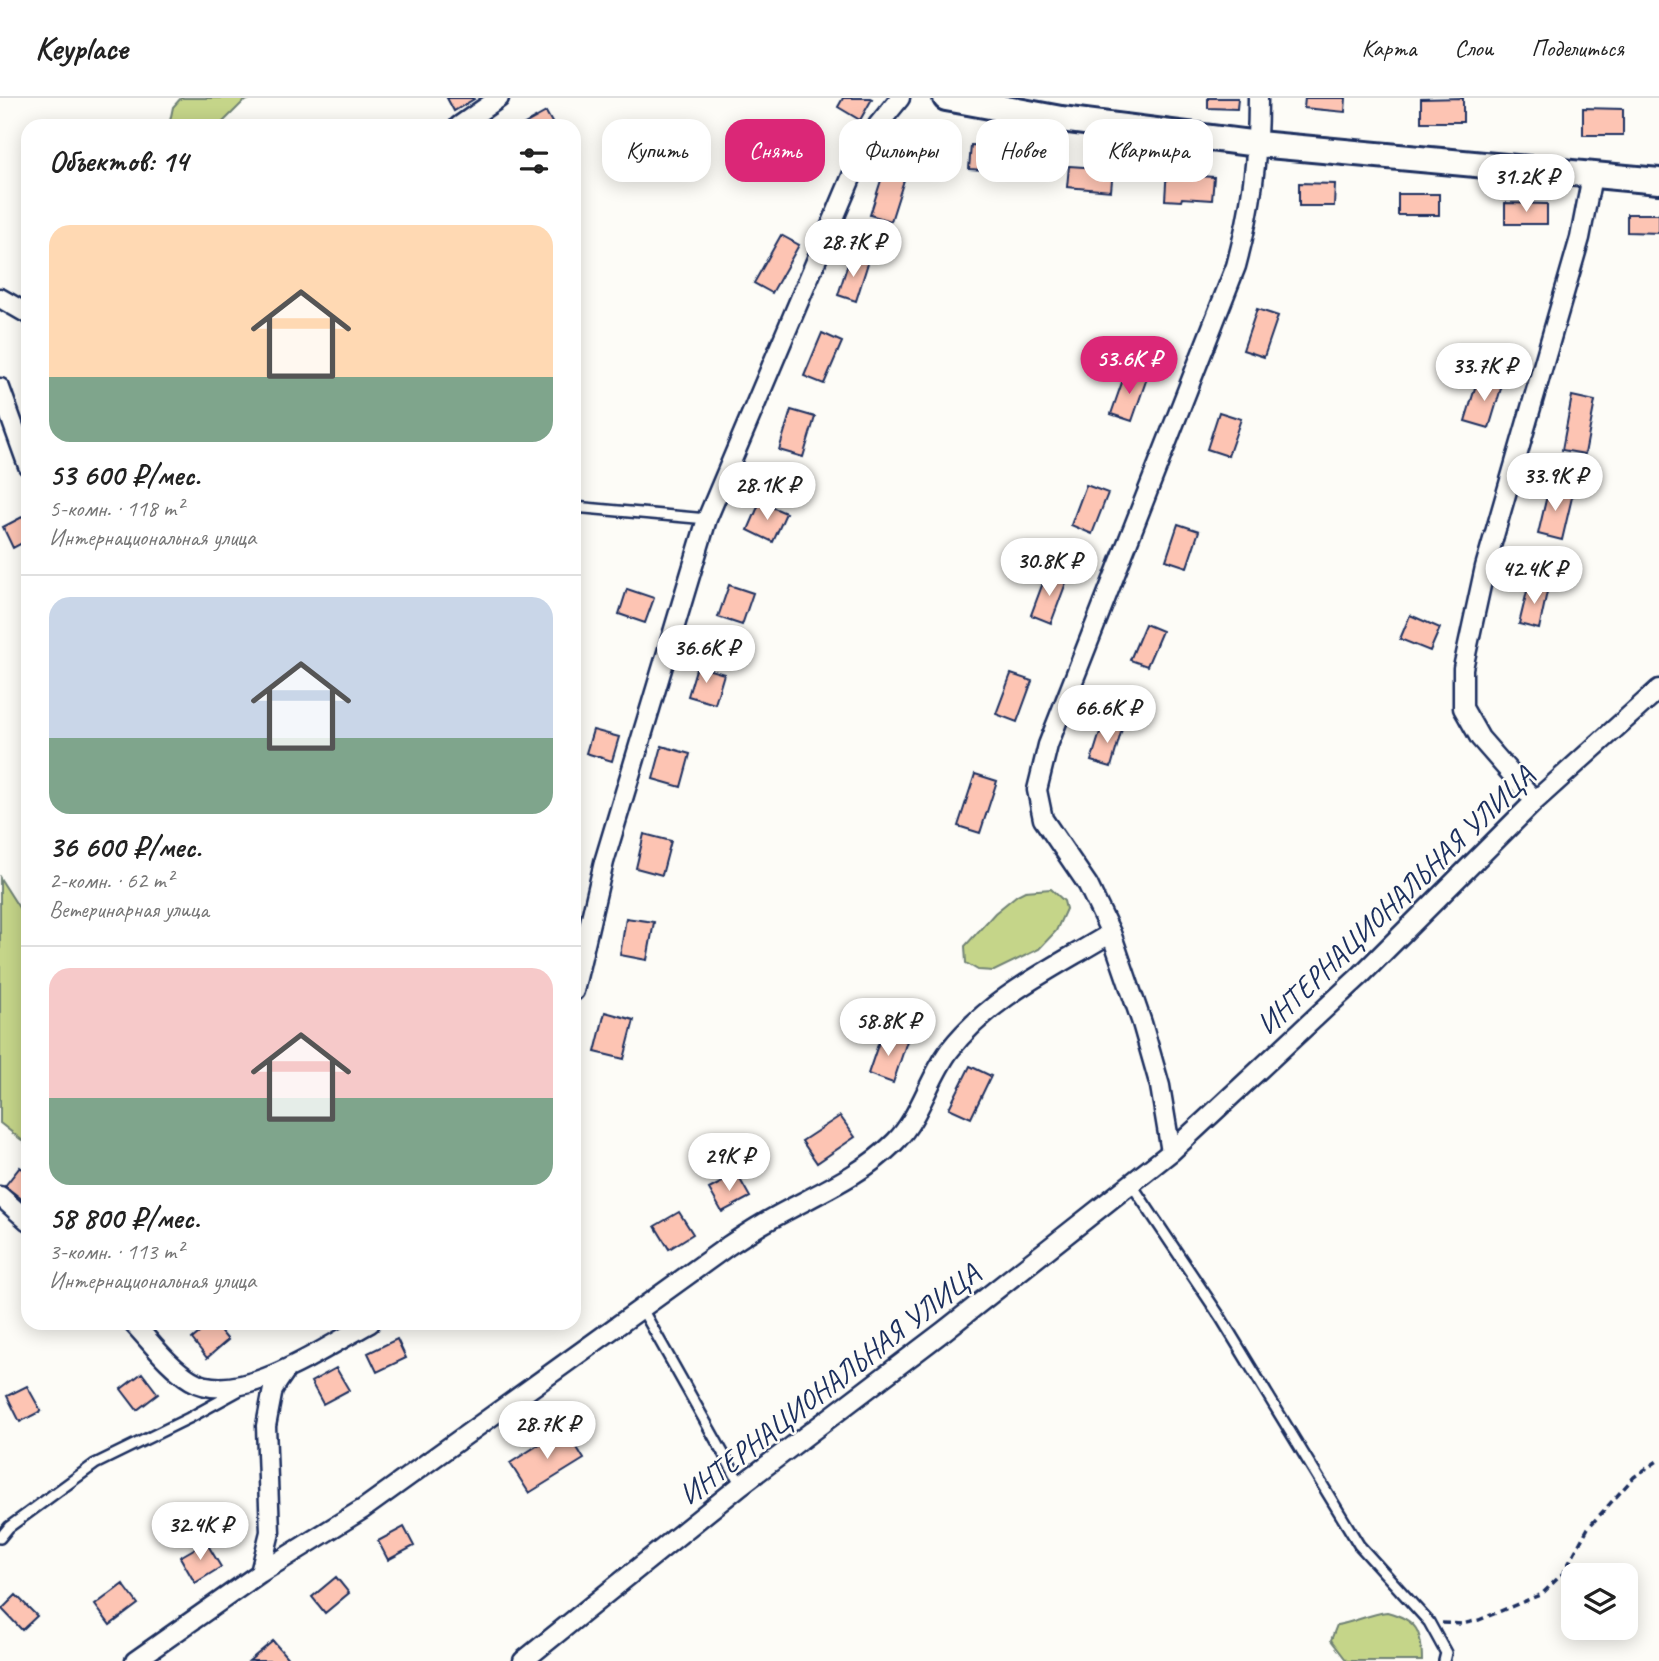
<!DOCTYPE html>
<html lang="ru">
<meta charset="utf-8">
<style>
:root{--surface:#fff;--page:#f2f2f2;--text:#222;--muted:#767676;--line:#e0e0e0;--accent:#db2777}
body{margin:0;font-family:Caveat,sans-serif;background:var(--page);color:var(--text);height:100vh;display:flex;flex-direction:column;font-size:26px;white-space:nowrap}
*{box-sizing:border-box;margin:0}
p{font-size:23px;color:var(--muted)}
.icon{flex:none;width:38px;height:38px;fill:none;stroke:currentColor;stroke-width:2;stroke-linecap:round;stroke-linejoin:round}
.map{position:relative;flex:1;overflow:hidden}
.drawer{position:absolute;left:21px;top:21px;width:560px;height:1211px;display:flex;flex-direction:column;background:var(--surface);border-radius:21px;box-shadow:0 4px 18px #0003}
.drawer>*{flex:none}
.top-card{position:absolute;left:602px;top:21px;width:665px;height:63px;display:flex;gap:14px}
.buttons{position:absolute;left:1561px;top:1465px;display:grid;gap:14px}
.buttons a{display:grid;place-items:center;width:77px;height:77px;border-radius:14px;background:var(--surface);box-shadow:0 4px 18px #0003;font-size:35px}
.price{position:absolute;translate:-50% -60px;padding:0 16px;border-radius:24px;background:#fff;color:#222;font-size:23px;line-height:46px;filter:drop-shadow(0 2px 4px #0008)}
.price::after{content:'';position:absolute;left:50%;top:42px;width:21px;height:16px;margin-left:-10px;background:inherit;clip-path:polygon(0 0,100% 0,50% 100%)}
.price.on{background:var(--accent);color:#fff}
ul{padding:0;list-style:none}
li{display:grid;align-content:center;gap:14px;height:371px;padding:0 28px}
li+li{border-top:2px solid var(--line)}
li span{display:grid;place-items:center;height:217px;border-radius:21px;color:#555}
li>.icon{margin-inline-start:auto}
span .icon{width:126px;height:126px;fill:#fffc;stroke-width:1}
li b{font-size:30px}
h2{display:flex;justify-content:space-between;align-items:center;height:84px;padding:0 28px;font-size:30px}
.pill{padding:0 24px;border-radius:21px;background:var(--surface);box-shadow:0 4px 18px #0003;font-size:24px;line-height:63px}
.pill.on{background:var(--accent);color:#fff}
header{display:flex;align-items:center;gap:42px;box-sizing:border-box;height:98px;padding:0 35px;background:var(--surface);border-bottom:2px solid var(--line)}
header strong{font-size:33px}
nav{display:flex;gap:38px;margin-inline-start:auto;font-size:24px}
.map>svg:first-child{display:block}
.green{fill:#c5d589;stroke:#708274;stroke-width:2}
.building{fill:#fdc4b3;stroke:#1b2f5e;stroke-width:2}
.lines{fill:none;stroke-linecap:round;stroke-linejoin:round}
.lane-casing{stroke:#1b2f5e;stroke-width:14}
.street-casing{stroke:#1b2f5e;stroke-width:23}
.secondary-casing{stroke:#1b2f5e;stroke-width:30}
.path{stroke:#1b2f5e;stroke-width:3.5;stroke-dasharray:7 5;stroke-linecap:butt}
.lane{stroke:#fdfcf7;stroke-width:9}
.street{stroke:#fdfcf7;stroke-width:18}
.secondary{stroke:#fdfcf7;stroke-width:24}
.labels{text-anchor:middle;stroke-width:5;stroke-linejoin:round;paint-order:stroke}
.street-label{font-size:30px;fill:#1b2f5e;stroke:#fdfcf7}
</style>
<header>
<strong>Keyplace</strong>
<nav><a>Карта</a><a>Слои</a><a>Поделиться</a></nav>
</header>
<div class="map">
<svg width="1659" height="1563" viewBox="0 0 1659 1563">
<rect width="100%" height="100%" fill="#fdfcf7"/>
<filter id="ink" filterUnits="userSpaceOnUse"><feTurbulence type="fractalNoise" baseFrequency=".0143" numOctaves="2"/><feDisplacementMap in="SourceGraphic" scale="14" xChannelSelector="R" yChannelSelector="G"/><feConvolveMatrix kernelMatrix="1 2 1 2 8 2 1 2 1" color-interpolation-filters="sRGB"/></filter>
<g filter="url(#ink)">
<path class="green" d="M181,0H252L243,4L219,28H169L173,9Z
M0,780L28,824V1047L0,1025Z
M1051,791L1064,803L1066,811L1056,833L1039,851L994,873L978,872L966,865L965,848L995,815L1017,797L1025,793Z
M1387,1514C1417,1522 1422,1533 1422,1563H1347L1331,1542L1337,1527C1355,1524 1369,1516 1387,1514Z"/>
<path class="building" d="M447,0H473L474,1L454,13Z
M843,0H870L872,1L860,22L838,9Z
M1208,0H1238L1237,11L1208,10Z
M1305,0H1346L1345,14L1304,10Z
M1463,0V24H1421V1Z
M1583,10L1623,11V37H1583Z
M546,14L554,28H521Z
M971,47L1019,50L1017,74L969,71Z
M1069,68L1113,71L1111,93L1067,89Z
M1167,69L1184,70L1183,77L1214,79L1212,102L1182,100L1181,103L1165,102Z
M883,76L904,82L891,123L870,117Z
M1299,85L1335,86L1334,108H1299Z
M1398,96H1439V117H1398Z
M1505,105L1547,106V126H1505Z
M1627,116H1659V135L1627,134Z
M781,137L799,147L772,195L754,185Z
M850,159L868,165L856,203L838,197Z
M1257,211L1278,218L1264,259L1243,252Z
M822,235L842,244L824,286L804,278Z
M1126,273L1147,280L1132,323L1111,316Z
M1478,280L1502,287L1489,330L1465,323Z
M1572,298L1595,303L1585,356L1562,352Z
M791,312L815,319L803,359L779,352Z
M1219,314L1241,321L1228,358L1207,351Z
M1086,387L1108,395L1092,436L1071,427Z
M1549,389L1573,395L1562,442L1538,436Z
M760,404L786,415L773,444L748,432Z
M28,416V442L13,450L3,429Z
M1178,426L1199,433L1187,469L1166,462Z
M1047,474L1067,482L1051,525L1031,517Z
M1529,485L1548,489L1539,531L1519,526Z
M729,487L753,495L742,527L718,519Z
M627,491L654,500L645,525L619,516Z
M1410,517L1440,530L1430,553L1400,541Z
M1145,526L1162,533L1147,568L1130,562Z
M697,568L724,576L715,606L688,598Z
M1011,576L1032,583L1017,624L996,616Z
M1103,625L1122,631L1111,669L1091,663Z
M593,632L619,639L612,663L586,655Z
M662,648L690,656L681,689L653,681Z
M975,676L997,683L980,735L958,728Z
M644,736L671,743L662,777L636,770Z
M626,820L654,824L647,862L620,857Z
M605,914L634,922L624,961L595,954Z
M882,935L907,943L893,985L868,976Z
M970,968L991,978L971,1020L949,1010Z
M840,1018L855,1039L817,1065L802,1043Z
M20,1069L28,1075V1106L5,1088Z
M737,1076L750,1099L722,1114L709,1091Z
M679,1114L693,1136L669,1151L655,1128Z
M211,1225H214L228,1242L207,1260L192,1241Z
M397,1241L406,1260L377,1274L368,1255Z
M336,1270L349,1292L323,1306L311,1284Z
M142,1275L158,1296L137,1312L121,1291Z
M27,1288L41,1313L20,1324L7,1298Z
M565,1330L584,1361L529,1395L510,1365Z
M404,1429L414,1448L388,1462L378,1443Z
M206,1444L221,1469L195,1485L180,1459Z
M336,1479L349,1495L325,1515L312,1499Z
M123,1486L138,1506L110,1527L95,1507Z
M16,1497L37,1518L22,1532L2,1511Z
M273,1543L290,1563H249Z"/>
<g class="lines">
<defs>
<path id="lane" d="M574,409L707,421
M1132,1087L1221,1220L1359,1447L1429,1524L1446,1555L1444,1563
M642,1211L741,1387
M0,1440L9,1429L95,1366L189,1320L238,1293"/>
<path id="street" d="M459,28L499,0
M0,200L28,216
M0,290L28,368
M1535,703L1480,640L1463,610V570L1485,469L1580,140L1592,78
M574,893L604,764L707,421L854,73L878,27L900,0
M1171,1054L1160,988L1142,925L1111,835L1088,787L1043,721L1037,692L1048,647L1236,168C1252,108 1258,62 1258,0
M0,1098L28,1123
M133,1225C151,1244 169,1269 191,1282C238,1311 327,1248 370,1225
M260,1475L270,1434L266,1328L273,1291L286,1272
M135,1563L260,1475L363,1411L728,1148C740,1140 752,1132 764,1125C808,1099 858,1081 895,1044C920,1019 928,982 949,953C990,899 1054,870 1111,835
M523,1563L741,1387L944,1233L1171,1054L1361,877L1535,703L1659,591"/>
<path id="secondary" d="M946,0L1061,21L1258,46L1659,83"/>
</defs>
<use href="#lane" class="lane-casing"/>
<use href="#street" class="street-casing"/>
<use href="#secondary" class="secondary-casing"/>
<path class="path" d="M1442,1525L1462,1526L1479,1522L1542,1496L1564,1474L1588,1430L1634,1379L1659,1362"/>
<use href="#lane" class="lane"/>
<use href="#street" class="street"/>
<use href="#secondary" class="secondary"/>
</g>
</g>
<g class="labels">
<g class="street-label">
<text transform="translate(1395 802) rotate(-44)" y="10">ИНТЕРНАЦИОНАЛЬНАЯ УЛИЦА</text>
<text transform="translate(829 1286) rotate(-38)" y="10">ИНТЕРНАЦИОНАЛЬНАЯ УЛИЦА</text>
</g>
</g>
</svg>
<div class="buttons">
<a><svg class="icon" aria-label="layers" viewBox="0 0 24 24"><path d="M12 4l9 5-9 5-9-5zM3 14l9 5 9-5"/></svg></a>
</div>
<b class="price" style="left:1526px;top:116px">31.2K ₽</b>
<b class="price" style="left:853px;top:181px">28.7K ₽</b>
<b class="price on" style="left:1129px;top:298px">53.6K ₽</b>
<b class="price" style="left:1484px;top:305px">33.7K ₽</b>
<b class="price" style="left:1555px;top:415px">33.9K ₽</b>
<b class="price" style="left:767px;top:424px">28.1K ₽</b>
<b class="price" style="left:1049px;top:500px">30.8K ₽</b>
<b class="price" style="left:1534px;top:508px">42.4K ₽</b>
<b class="price" style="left:706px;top:587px">36.6K ₽</b>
<b class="price" style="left:1107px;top:647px">66.6K ₽</b>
<b class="price" style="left:888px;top:960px">58.8K ₽</b>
<b class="price" style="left:729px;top:1095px">29K ₽</b>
<b class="price" style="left:547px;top:1363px">28.7K ₽</b>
<b class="price" style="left:200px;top:1464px">32.4K ₽</b>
<div class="top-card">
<a class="pill">Купить</a>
<a class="pill on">Снять</a>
<a class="pill">Фильтры</a>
<a class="pill">Новое</a>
<a class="pill">Квартира</a>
</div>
<section class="drawer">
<h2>Объектов: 14<svg class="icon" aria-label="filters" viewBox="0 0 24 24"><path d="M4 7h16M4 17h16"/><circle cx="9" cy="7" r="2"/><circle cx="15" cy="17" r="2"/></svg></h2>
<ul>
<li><span style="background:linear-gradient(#ffd9b3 70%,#7fa58c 0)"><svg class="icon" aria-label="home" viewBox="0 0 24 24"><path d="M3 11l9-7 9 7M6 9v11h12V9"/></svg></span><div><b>53 600 ₽/мес.</b><p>5-комн. · 118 m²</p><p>Интернациональная улица</p></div></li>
<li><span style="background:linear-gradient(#c9d6e8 65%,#7fa58c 0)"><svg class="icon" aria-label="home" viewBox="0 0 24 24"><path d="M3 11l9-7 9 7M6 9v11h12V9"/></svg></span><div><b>36 600 ₽/мес.</b><p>2-комн. · 62 m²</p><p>Ветеринарная улица</p></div></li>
<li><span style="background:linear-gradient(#f6c9c9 60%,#7fa58c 0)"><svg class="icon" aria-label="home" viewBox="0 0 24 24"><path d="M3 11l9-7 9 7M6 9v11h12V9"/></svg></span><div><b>58 800 ₽/мес.</b><p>3-комн. · 113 m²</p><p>Интернациональная улица</p></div></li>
</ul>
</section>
</div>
